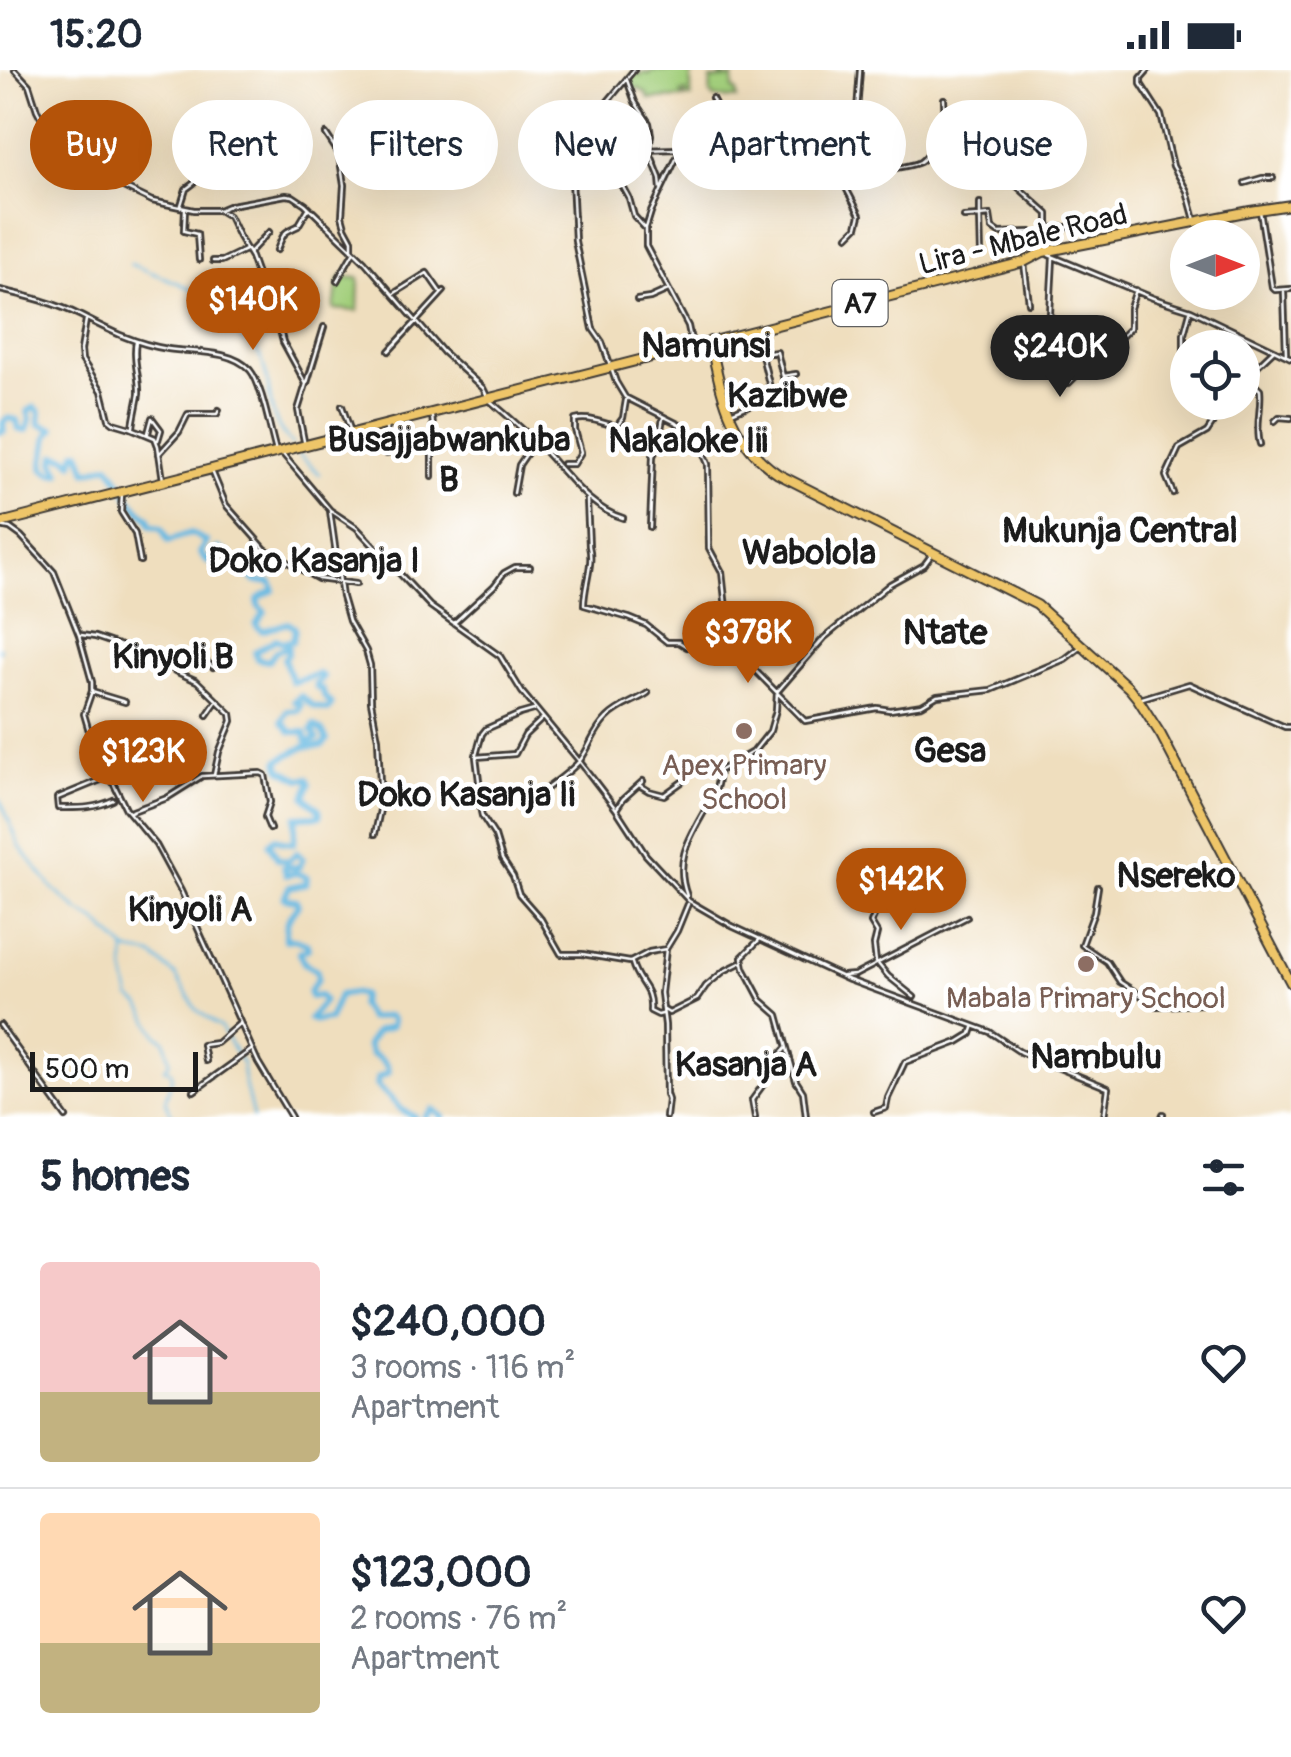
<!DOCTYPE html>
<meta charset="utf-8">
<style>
:root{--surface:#fff;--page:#f2f2f3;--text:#1f2937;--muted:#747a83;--line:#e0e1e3;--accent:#b45309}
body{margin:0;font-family:Pangolin,sans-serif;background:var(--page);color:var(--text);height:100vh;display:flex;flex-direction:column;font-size:38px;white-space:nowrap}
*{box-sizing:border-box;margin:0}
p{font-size:32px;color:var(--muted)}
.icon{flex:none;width:55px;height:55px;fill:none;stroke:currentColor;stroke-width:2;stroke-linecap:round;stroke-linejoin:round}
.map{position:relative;height:1047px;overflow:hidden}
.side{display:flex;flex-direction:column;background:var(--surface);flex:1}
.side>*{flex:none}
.hud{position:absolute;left:30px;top:30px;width:1232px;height:90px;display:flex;gap:20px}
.needle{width:65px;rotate:90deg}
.tools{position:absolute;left:1170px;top:150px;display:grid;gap:20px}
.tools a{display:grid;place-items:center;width:90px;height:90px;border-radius:50%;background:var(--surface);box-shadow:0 10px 40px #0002;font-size:50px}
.scale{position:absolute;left:30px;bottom:25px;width:168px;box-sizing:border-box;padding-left:10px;border:5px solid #1c1c1c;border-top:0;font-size:28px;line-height:35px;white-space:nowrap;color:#1c1c1c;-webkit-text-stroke:8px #fff;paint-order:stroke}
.price{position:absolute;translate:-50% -85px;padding:0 22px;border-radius:35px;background:var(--accent);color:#fff;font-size:32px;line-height:65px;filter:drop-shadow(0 2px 5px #0008)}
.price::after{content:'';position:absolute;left:50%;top:60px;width:30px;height:22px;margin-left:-15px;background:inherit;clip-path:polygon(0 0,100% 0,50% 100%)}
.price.active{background:#222;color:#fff}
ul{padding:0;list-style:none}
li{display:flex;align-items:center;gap:30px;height:250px;padding:0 40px}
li+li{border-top:2px solid var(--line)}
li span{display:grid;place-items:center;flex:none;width:280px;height:200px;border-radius:10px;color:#555}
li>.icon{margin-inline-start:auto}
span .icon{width:120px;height:120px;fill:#fffc;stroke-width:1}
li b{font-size:42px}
h2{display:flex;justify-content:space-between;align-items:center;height:120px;padding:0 40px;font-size:42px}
.pill{padding:0 35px;border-radius:45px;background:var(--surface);box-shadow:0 10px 40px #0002;font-size:35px;line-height:90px}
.pill.active{background:var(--accent);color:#fff}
.status{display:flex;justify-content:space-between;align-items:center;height:70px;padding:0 50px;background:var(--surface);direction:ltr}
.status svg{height:28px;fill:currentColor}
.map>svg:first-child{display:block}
.green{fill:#a3cf7c;stroke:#60764c;stroke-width:2.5}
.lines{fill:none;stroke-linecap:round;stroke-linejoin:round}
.stream{stroke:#67bae2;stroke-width:2.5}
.river{stroke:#67bae2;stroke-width:6}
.street-casing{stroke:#3c3934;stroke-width:8}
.primary-casing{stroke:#3c3934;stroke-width:12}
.street{stroke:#fff;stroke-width:2.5}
.primary{stroke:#eec569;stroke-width:8}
.education-dot{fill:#8d6e63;stroke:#fff;stroke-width:4}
.labels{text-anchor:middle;stroke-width:9;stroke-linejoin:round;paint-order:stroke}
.shield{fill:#fff;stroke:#606060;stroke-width:2.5}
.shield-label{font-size:28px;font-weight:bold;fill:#1c1c1c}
.street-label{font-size:30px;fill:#1c1c1c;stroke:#fff}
.education-label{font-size:30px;fill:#785e54;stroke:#fff}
.quarter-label{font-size:35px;font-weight:bold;fill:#1c1c1c;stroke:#fff}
</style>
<div class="status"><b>15:20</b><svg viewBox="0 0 49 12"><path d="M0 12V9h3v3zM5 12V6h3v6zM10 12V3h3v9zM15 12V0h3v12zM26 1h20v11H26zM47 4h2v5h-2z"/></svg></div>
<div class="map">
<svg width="1291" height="1047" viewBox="0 0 1291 1047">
<rect width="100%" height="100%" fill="#fff"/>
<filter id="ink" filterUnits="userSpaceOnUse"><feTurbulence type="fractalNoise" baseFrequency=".01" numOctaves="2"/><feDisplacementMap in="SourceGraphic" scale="20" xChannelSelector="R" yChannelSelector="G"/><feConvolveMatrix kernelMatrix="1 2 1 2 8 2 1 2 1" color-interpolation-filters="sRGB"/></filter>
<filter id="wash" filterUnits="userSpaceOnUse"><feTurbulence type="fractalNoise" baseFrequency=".0048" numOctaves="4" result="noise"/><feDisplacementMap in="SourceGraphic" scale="40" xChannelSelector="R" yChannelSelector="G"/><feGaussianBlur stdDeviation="2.25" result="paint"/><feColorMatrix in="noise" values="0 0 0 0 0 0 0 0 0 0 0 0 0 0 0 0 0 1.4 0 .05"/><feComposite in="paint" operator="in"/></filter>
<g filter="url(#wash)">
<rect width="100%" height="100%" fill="#efdebe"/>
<path class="green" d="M652,0H701V1L691,4V28H687L686,22L681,23L685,28L649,29L647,24L638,18L633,21L629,10L636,1L641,6L644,2L649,4Z
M719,0H723L725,9L733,7V20L736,21L737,29L715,28L710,24L711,10L722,9Z
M341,207L359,208L358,241L334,239L337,217Z"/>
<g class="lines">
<path class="stream" d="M130,194C177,213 217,222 242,270L245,272L250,270C254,277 259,284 262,291C275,325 263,344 292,374
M296,382L320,404
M0,578V581
M0,729L20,777L54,820L79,841L95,850L128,881L152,885L176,906L196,939L221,958L242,994L244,1011L253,1047
M126,880L124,899L130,928L140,935L157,965L165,971L170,992L164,999L171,1001L172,1007L165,1031L173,1047"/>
<path class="river" d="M0,362L4,361L3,353L7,348L17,350L19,360H27L30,349L28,341L35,337L40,342L39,354L54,359L48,365L43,398L52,404L60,403L54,392L56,385L66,387L73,393L76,382H80L87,402L109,395C124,415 128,432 149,448L151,455L162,458L168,471L191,463L207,472L200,483L209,493L218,478L229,485L228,494L235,498L250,490L256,496L251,507L256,512H271L274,520L258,529V536L265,542L256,555L262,561L288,553L295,558L293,571L283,572L276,569L255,582L257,589L269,591L276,581L288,577V584L284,588L292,612L319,604L323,607L316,614L317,618L322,619L325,628L332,634L328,640L313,636L301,626L294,631L301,635L299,640L287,641L282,651L291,662H305L307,672L317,669L312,659L314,655L322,661L327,670L322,676L304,677L279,690L281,699L300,709L308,708L310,714L305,727L319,739L320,746L296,747L294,773L283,772L275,768L269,774L278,789L288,791L297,783L303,789L299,797H284L286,805L296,803L307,807L306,813L289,817L284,828L296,830L298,835C288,846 285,855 286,870L294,869L307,874L308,879L299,882L304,893L317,901L318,909L309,921L311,927L319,925L324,931L309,949L315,951L329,949L339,925L353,923L362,925L360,935L369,949L388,946L392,950V956L377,961L367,975L371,984C380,988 387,993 389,1002L378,1008L377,1015L402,1040L415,1047
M425,1047L433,1039L443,1047"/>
</g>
</g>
<g filter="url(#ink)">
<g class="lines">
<defs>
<path id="street" d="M15,0L29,15L37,40L51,67L105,100L121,116L152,131L194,140H219L229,146L239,167L251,187L266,230L279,256L283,272L306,314L298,340L304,371
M634,0L567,80L571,82L574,89L572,108L575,171L593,259L602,272L616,312L625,327L704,367L703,382L708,394L709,478L722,502L730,575L805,651L877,638L890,640L922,635L937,626L991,620L1065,589L1082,576
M1148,0L1141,8V14L1161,45L1173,96L1187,121L1195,150
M627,10L635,32L649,53L651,65L649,80L660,108L661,119
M712,28L727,58L725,72
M326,64L339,84L344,115L342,146L345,157L352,170V180
M939,75L945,57L944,29
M602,81L679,79
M573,82H596L606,86L629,128L634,146L645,158
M1245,113L1262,108H1273
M181,135L186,119L194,113L196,105L194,100L201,99
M185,139L184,161L197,164L199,190
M219,140L231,135L286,125L293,126L305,134L365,192L443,282L483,318L489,330C513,350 537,371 557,395C576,416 595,440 623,448
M1260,141L1272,217L1275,220L1291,219
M964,147L980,146V133
M1050,158L1069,157
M848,166L857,157L860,145L847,120V112L855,68L860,0
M277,180C284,163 282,163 298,156L308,139
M250,182L269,162
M981,184L980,146L990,145L992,158L999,163L1031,162
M1049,185L1153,228L1191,240L1291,288
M1053,188L1050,243L1055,260L1059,308L1063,313H1069L1112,270L1119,269L1130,258V238L1136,220
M213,191H222L245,180
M1024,193L1029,233
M337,211L353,183
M0,220C27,226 56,233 81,246C110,261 136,274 168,279C193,283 231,279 250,300C262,314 270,361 276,381
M1284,222L1286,284
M395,223L427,203L441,223
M637,230L650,228L668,220
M86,250L81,280L82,290L102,321L109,349L114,353L131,358L155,368L158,376L163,410
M692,275L688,256L646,176V158L651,142L677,87C693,57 738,80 763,84C773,85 784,83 793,87C803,91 810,101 820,102C837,105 907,99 920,92C925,89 927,84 932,81C942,73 956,74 969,73L1048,144V162L1043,181
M389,281L444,221
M763,284L777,282L787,323H794L795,326
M1188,288L1184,287V264L1190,242
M783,306L796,304
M1247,307L1260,320C1262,339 1255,356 1260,374
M307,313L324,257
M1242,313L1255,298L1273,281
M1185,331L1188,319
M1238,332L1239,333
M342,336L351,362
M731,343L772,326L757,265
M431,344C435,355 432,359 432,370C432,383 432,395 432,407
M1275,351L1279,347L1291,348
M386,355L387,384
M133,357C134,348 138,331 139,324C140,306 132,290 136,272
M148,363L152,348L161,360L158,370
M282,383L330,440L357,458L430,536L500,586L522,622L580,692L616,739L646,785L689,831L732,856L849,910L990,962L1020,982L1108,1018L1104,1047
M159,384L179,362L188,344H217L219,340
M563,394H574L581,382L575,360V350C589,346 603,354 617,356L623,348L626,330
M212,401L226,435L265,479L318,509L356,514
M122,423L121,442L135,464L140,491
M514,423L519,395L534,373
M1173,423L1166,406L1179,378L1207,362L1227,332
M587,430L589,476C594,494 584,515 584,535L629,548L646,555L667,572H679L687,577L691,568L707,550L715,556L728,572
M330,441L342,527L349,551L366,581L370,595L371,632L378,669L381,735L375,764
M0,456L10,458L21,466L54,502L79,565L92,612V621L84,644L91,668L126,739L156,775L181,821L258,992L291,1047
M650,457L653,386L658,376L663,348
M455,552L494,516L504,503L515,497H530
M81,565L95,567L159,589L175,601L197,611L231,644L232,651L219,682L214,705
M169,594L186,586L197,585L213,597
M92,622L125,632
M1139,629L1189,614L1285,657H1291
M207,645L216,632
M543,648L525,665L515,684L476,687L480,719V737L482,746L495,766L502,789L513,806L519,824L541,849L561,884H582L630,892L649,882L666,879
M476,685L482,664L486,659L520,644L534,640
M108,707L57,728L58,738C79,738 94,739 113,730
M639,715L649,721L664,725L686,709L682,701L685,694L690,692
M530,729C541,724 575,698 581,689C591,675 593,662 607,648C618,636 635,632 648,623
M617,738L623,729L643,711
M130,742L167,728L202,706L261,703L265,705L270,732L265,747L270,759
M1098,817L1094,842L1082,875L1107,892L1120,912L1157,936L1202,934
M687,826C671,784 697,759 714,723C718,716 718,708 719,701L754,681L770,661L776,640L777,622L824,568L890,514L924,495L933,483
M759,870L742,887L744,898L761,930L778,945L796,1011L803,1022L806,1047
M876,892L874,875L877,863L871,853C878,836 884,820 900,808L913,812
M632,893C638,915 652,917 650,941L658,945L662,944
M879,895L888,906L914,927
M843,906L855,905L967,847
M664,940L669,943L697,929L706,916L724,901L742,892
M0,955L66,1047
M206,991L203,975L217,973L240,953
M194,1021L251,980
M874,1042L886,1038L888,1028L905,992L958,972L971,964L973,958
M666,1047L668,1030L666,1024L665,955L661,923L666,879L677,861L688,834
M755,1047L752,1030L771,1004L770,996L786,978
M1162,1047L1163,1044"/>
<path id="primary" d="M710,271C722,325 729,371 778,404L1037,535L1129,618L1138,629L1161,665L1291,913
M0,453L1024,192L1043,182L1250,141L1291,135"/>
</defs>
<use href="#street" class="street-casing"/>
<use href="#primary" class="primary-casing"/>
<use href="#street" class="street"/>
<use href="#primary" class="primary"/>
</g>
</g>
<g class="education-dot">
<circle cx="744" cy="661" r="10"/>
<circle cx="1086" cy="894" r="10"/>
</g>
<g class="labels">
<rect class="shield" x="832.5" y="210" width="55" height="46" rx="8"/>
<g class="shield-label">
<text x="860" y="243">A7</text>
</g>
<g class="street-label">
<text transform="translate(1023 169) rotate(-14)" y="10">Lira - Mbale Road</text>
</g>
<g class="education-label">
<text x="744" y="705">Apex Primary<tspan x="744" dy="34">School</tspan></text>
<text x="1086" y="938">Mabala Primary School</text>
</g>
<g class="quarter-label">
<text x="706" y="287">Namunsi</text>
<text x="787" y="337">Kazibwe</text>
<text x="449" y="381">Busajjabwankuba<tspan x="449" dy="40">B</tspan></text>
<text x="688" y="382">Nakaloke Iii</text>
<text x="1120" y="472">Mukunja Central</text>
<text x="809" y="494">Wabolola</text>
<text x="314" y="502">Doko Kasanja I</text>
<text x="945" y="574">Ntate</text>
<text x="173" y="598">Kinyoli B</text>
<text x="950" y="692">Gesa</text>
<text x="466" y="736">Doko Kasanja Ii</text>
<text x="1176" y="817">Nsereko</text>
<text x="190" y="851">Kinyoli A</text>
<text x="1096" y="998">Nambulu</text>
<text x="746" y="1006">Kasanja A</text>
</g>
</g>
</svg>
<div class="tools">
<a><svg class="needle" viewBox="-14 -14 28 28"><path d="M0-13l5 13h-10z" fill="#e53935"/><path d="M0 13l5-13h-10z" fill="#747a83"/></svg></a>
<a><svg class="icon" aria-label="locate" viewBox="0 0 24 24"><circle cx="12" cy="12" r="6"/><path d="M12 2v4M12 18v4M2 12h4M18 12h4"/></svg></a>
</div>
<div class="scale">500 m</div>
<b class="price" style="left:253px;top:283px">$140K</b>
<b class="price active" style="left:1060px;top:330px">$240K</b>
<b class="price" style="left:748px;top:616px">$378K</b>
<b class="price" style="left:143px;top:735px">$123K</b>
<b class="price" style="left:901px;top:863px">$142K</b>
<div class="hud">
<a class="pill active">Buy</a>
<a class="pill">Rent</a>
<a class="pill">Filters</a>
<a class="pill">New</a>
<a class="pill">Apartment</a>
<a class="pill">House</a>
</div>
</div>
<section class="side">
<h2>5 homes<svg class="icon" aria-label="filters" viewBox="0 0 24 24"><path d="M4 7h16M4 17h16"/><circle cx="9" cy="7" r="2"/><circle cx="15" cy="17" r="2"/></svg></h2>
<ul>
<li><span style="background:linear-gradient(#f6c9c9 65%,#c2b280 0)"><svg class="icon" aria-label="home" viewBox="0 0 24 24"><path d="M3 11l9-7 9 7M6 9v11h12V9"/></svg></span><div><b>$240,000</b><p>3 rooms · 116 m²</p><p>Apartment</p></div><svg class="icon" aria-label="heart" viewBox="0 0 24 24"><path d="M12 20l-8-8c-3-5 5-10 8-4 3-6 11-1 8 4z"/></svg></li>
<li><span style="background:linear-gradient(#ffd9b3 65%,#c2b280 0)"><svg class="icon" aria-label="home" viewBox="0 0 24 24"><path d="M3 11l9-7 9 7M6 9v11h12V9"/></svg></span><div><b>$123,000</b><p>2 rooms · 76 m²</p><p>Apartment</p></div><svg class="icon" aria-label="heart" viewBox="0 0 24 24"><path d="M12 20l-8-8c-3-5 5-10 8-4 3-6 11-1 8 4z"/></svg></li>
</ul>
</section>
